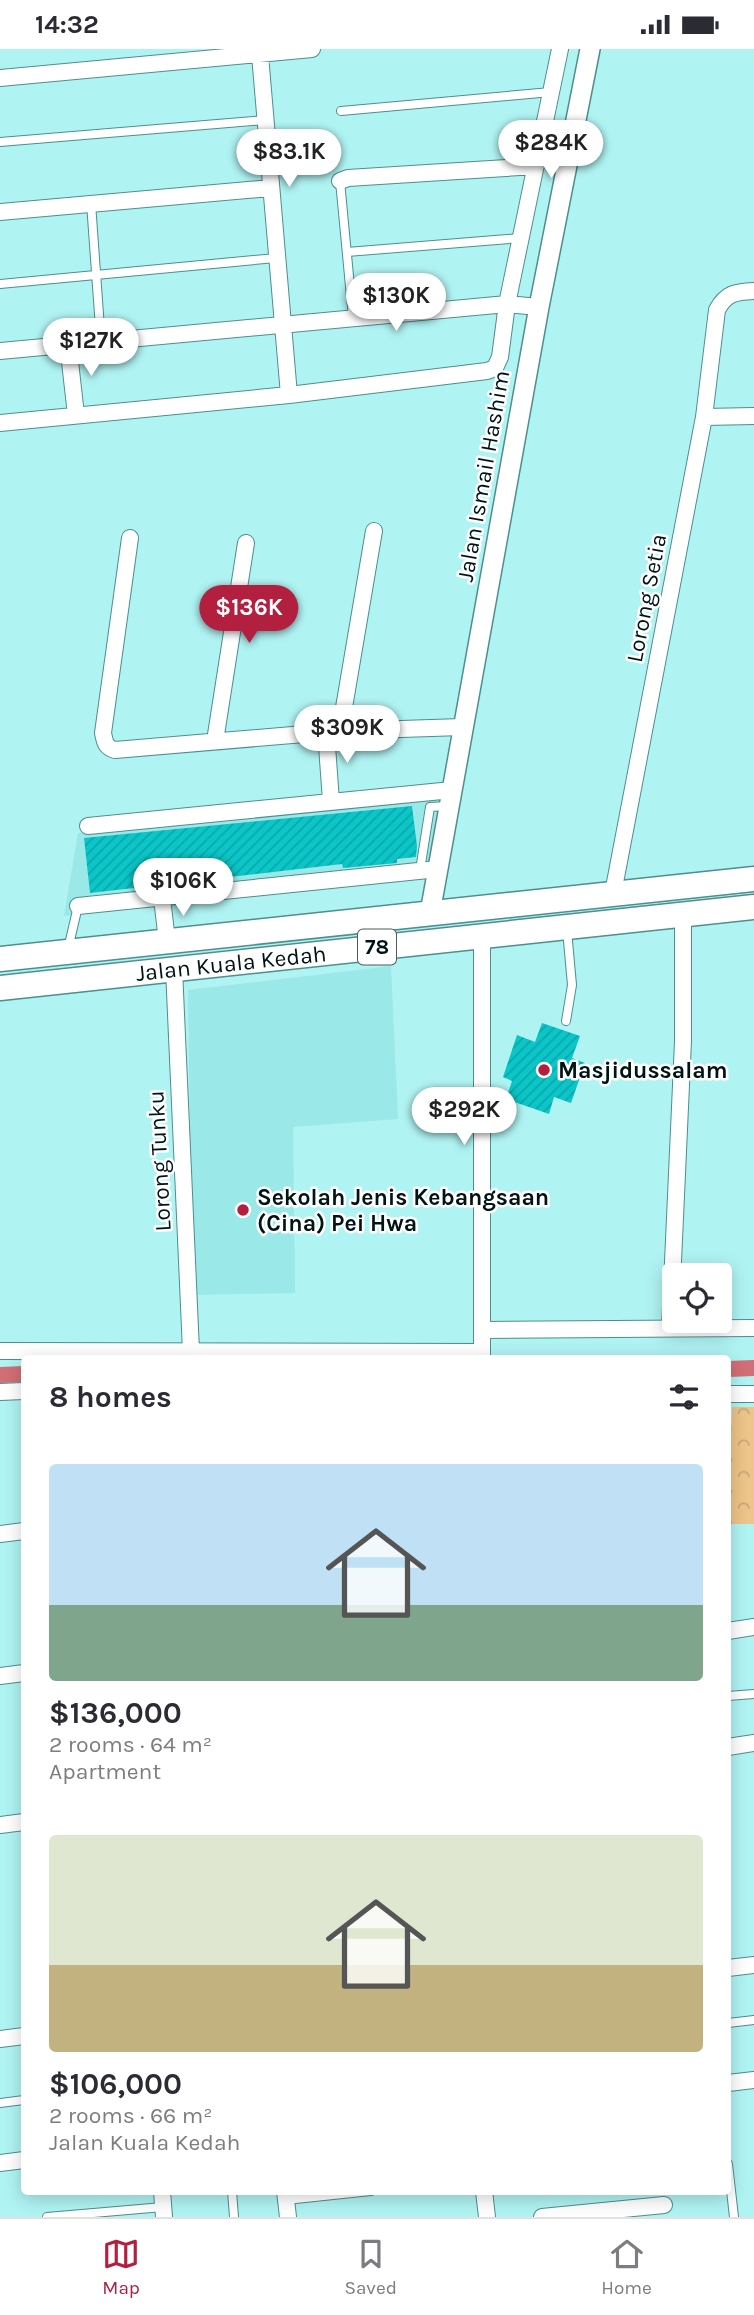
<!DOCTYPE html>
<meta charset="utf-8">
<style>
:root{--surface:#fff;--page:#f7f7f7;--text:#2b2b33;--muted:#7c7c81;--line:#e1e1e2;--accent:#b3203f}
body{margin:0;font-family:Karla,sans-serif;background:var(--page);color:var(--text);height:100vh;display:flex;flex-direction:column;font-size:26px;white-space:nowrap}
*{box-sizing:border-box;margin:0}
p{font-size:23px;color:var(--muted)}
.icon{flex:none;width:38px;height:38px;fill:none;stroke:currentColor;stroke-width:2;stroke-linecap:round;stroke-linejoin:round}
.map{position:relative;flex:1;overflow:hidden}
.panel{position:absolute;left:21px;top:1306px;width:710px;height:840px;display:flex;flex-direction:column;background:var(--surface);border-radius:7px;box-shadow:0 4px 18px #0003}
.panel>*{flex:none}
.fabs{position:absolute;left:662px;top:1214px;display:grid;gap:14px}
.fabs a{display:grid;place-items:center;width:70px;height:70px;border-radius:7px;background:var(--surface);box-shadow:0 4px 18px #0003;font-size:35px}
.price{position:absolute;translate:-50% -60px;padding:0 16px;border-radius:24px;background:#fff;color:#222;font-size:23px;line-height:46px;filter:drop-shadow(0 2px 4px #0008)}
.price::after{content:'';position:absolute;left:50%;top:42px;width:21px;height:16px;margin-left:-10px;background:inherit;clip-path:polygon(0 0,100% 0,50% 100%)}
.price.on{background:var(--accent);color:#fff}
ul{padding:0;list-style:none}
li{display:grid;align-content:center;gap:14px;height:371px;padding:0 28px}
li span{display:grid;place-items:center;height:217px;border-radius:7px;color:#555}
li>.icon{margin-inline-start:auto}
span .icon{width:126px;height:126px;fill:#fffc;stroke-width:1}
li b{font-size:30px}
h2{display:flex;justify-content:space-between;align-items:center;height:84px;padding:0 28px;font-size:30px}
.status{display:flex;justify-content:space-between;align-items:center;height:49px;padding:0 35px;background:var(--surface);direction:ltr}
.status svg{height:19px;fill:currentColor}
.tab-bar{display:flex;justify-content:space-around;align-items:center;height:98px;border-top:2px solid var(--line);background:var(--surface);font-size:19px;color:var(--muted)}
.tab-bar a{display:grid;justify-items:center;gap:4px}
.tab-bar .on{color:var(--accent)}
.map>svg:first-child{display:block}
.built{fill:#9be8e8}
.park{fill:url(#park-crowns)}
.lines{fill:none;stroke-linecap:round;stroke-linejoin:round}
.canal{stroke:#d26e76;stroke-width:16}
.building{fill:url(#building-hatch)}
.service-casing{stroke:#4d8e8f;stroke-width:10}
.minor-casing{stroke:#4d8e8f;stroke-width:18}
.tertiary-casing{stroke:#4d8e8f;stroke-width:22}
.primary-casing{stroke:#4d8e8f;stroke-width:27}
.service{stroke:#fff;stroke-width:8}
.minor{stroke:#fff;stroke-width:16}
.tertiary{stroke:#fff;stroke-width:19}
.primary{stroke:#fff;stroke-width:24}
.poi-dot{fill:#b3203f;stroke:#fff;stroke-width:2.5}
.labels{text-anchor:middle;stroke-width:5;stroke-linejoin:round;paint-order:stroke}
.shield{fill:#fff;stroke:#4c5a5a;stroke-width:2}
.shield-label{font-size:21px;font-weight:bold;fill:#001414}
.street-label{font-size:23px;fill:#001414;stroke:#fff}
.poi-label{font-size:23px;font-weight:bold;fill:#001414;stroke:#fff;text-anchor:start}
</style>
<div class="status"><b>14:32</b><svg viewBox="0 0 49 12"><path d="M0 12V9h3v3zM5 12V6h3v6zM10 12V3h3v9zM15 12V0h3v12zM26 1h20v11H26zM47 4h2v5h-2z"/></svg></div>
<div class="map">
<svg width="754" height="2168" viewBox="0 0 754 2168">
<defs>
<pattern id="park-crowns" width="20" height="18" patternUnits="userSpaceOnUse" patternTransform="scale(1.75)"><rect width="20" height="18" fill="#edc489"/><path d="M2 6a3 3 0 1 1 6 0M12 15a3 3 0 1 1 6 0" fill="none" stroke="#c9a875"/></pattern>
<pattern id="building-hatch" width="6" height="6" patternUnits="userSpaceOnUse" patternTransform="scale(1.75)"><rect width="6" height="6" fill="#0bc5c7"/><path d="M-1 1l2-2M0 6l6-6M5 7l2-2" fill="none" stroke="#09a8aa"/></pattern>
</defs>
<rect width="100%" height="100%" fill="#b0f3f3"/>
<path class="built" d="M456,745L443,828L64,867L78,784Z
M391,917L398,1070L293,1078L295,1244L192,1246L188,941Z"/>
<path class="park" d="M732,1358H754V1475H728Z"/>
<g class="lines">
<path class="canal" d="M728,1320L754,1319
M0,1326L24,1325"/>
</g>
<path class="building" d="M412,757L417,797L416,808L397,810V814L343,819L342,815L90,844L84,789Z
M542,974L580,987L572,1009L585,1014L571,1054L554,1048L549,1065L506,1050L512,1032L503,1028L517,986L535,993Z"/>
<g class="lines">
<defs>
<path id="service" d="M341,62L551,43
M0,93L265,71
M340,132L353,269
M91,154L101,293
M347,203L521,189
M0,235L276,209
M420,821L430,758L447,757
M68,900L78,857
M566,972L572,936L567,881
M728,1647L754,1645
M728,1974L754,1971
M0,2054L24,2051
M728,2115L734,2168
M232,2142L234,2168
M286,2151L371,2142
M47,2168L163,2158"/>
<path id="minor" d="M260,6L289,346
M0,29L312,0
M340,132L348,129L536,117
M0,163L271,139
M68,295L76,366
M0,302L507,255L539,258
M704,368L754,367
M0,374L289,346L487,322L495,319L500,308L507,255L560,0
M130,489L103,684C105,693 105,698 115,701L340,682L462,678
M340,682L374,482
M326,683L331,752
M215,692L246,494
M88,777L452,741
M613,844L704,368L717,261C726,244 735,243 754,242
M162,849L167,892
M78,857L438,820
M482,887V1309
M174,920L191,1302
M670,1279L683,992V866
M482,1281L754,1279
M0,1302L482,1303
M0,1343L24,1342
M728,1345H754
M0,1485L24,1482
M728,1582L754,1578
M0,1627L24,1624
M728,1698L754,1694
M0,1776L24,1773
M728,1919L754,1916
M0,1990L24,1987
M728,2034L754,2031
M0,2114L24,2111
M162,2142L164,2168
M285,2142L288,2168
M484,2142L487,2168
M542,2168L664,2156"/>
<path id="tertiary" d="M430,864L539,258L590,0"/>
<path id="primary" d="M0,910L754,830
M0,939L754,858"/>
</defs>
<use href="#service" class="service-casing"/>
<use href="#minor" class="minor-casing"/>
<use href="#tertiary" class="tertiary-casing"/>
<use href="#primary" class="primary-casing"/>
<use href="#service" class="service"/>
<use href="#minor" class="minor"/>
<use href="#tertiary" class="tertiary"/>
<use href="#primary" class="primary"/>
</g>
<g class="poi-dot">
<circle cx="544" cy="1021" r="7"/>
<circle cx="243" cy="1161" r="7"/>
</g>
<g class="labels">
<rect class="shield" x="358" y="880.5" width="38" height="35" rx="5"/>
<g class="shield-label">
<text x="377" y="905">78</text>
</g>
<g class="street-label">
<text transform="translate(483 427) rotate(-80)" y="8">Jalan Ismail Hashim</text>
<text transform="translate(646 549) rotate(-79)" y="8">Lorong Setia</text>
<text transform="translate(231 914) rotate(-6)" y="8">Jalan Kuala Kedah</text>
<text transform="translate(159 1112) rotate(-93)" y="8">Lorong Tunku</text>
</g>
<g class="poi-label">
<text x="558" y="1029">Masjidussalam</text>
<text x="257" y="1156">Sekolah Jenis Kebangsaan<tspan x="257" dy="26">(Cina) Pei Hwa</tspan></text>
</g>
</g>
</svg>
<div class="fabs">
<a><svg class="icon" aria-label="locate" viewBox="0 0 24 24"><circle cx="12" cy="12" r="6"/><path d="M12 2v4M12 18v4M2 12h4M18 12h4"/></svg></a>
</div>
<b class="price" style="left:551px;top:131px">$284K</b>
<b class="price" style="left:289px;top:140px">$83.1K</b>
<b class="price" style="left:396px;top:284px">$130K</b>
<b class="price" style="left:91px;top:329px">$127K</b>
<b class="price on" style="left:249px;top:596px">$136K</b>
<b class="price" style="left:347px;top:716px">$309K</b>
<b class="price" style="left:183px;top:869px">$106K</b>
<b class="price" style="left:464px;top:1098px">$292K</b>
<section class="panel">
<h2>8 homes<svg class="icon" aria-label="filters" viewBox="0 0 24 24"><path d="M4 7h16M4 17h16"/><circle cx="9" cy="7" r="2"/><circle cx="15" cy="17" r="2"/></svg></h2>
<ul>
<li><span style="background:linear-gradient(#bfe0f5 65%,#7fa58c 0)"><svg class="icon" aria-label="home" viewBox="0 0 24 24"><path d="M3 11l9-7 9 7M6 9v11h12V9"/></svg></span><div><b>$136,000</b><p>2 rooms · 64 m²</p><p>Apartment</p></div></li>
<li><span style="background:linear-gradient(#dfe7d0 60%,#c2b280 0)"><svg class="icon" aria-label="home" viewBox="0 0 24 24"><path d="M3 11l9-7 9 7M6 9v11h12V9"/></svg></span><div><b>$106,000</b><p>2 rooms · 66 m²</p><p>Jalan Kuala Kedah</p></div></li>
</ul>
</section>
</div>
<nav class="tab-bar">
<a class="on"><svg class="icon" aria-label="map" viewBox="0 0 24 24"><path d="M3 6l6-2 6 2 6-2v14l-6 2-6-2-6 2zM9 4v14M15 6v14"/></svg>Map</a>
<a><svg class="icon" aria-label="saved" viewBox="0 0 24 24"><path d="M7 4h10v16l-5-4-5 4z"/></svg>Saved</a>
<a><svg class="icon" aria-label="home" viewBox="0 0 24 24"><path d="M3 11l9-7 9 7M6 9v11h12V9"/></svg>Home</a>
</nav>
